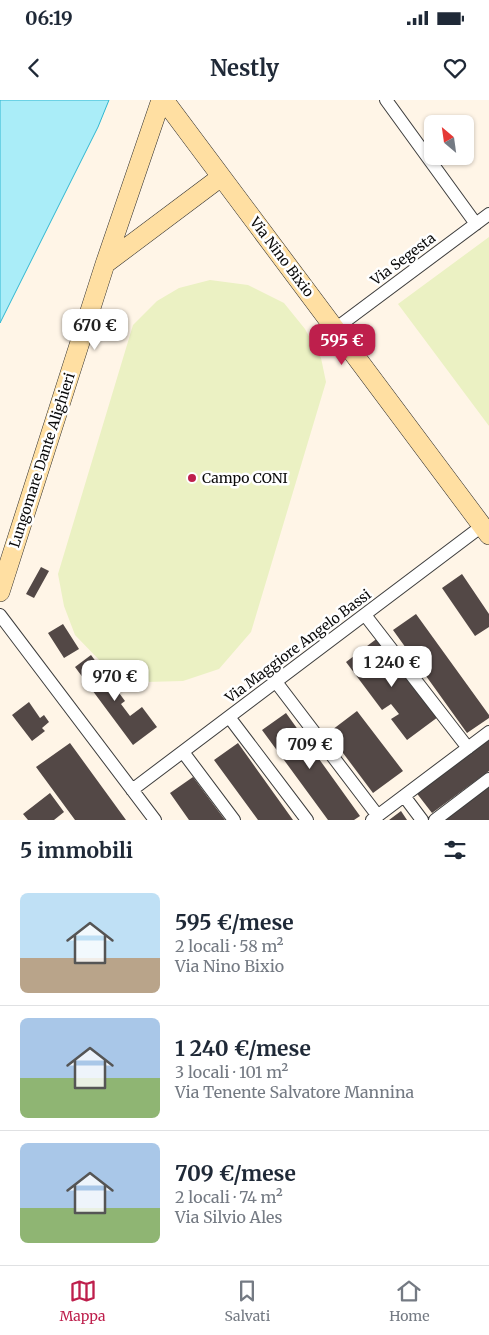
<!DOCTYPE html>
<html lang="it">
<meta charset="utf-8">
<style>
:root{--surface:#fff;--page:#f6f6f7;--text:#1f2937;--muted:#747a83;--line:#e0e1e3;--accent:#be1f4c}
body{margin:0;font-family:Merriweather,serif;background:var(--page);color:var(--text);height:100vh;display:flex;flex-direction:column;font-size:19px;white-space:nowrap}
*{box-sizing:border-box;margin:0}
p{font-size:16px;color:var(--muted)}
.icon{flex:none;width:28px;height:28px;fill:none;stroke:currentColor;stroke-width:2;stroke-linecap:round;stroke-linejoin:round}
.map{position:relative;height:720px;overflow:hidden}
.panel{display:flex;flex-direction:column;background:var(--surface);flex:1}
.panel>*{flex:none}
.needle{width:32px;rotate:331deg}
.buttons{position:absolute;left:424px;top:15px;display:grid;gap:10px}
.buttons a{display:grid;place-items:center;width:50px;height:50px;border-radius:8px;background:var(--surface);box-shadow:0 1px 4px #0004;font-size:25px}
.price{position:absolute;translate:-50% -42px;padding:0 11px;border-radius:10px;background:#fff;color:#222;font-size:16px;line-height:32px;filter:drop-shadow(0 1px 2px #0008)}
.price::after{content:'';position:absolute;left:50%;top:30px;width:15px;height:11px;margin-left:-8px;background:inherit;clip-path:polygon(0 0,100% 0,50% 100%)}
.price.on{background:var(--accent);color:#fff}
ul{padding:0;list-style:none}
li{display:flex;align-items:center;gap:15px;height:125px;padding:0 20px}
li+li{border-top:1px solid var(--line)}
li span{display:grid;place-items:center;flex:none;width:140px;height:100px;border-radius:8px;color:#555}
li>.icon{margin-inline-start:auto}
span .icon{width:60px;height:60px;fill:#fffc;stroke-width:1}
li b{font-size:21px}
h2{display:flex;justify-content:space-between;align-items:center;height:60px;padding:0 20px;font-size:21px}
.status{display:flex;justify-content:space-between;align-items:center;height:35px;padding:0 25px;background:var(--surface);direction:ltr}
.status svg{height:14px;fill:currentColor}
header{display:flex;justify-content:space-between;align-items:center;height:65px;padding:0 20px;background:var(--surface);font-size:22px;font-weight:700}
.dock{display:flex;justify-content:space-around;align-items:center;height:70px;border-top:1px solid var(--line);background:var(--surface);font-size:14px;color:var(--muted)}
.dock a{display:grid;justify-items:center;gap:2px}
.dock .on{color:var(--accent)}
.map>svg:first-child{display:block}
.pitch{fill:#ebf1c3}
.water{fill:#aaedf8;stroke:#2fb7d1}
.building{fill:#534846}
.lines{fill:none;stroke-linecap:round;stroke-linejoin:round}
.street-casing{stroke:#3d3d3d;stroke-width:14}
.secondary-casing{stroke:#2c2c2c;stroke-width:20}
.street{stroke:#fff;stroke-width:12}
.secondary{stroke:#ffdfa2;stroke-width:19}
.poi-dot{fill:#be1f4c;stroke:#fff;stroke-width:2}
.labels{text-anchor:middle;stroke-width:5;stroke-linejoin:round;paint-order:stroke}
.street-label{font-size:14px;fill:#0a0a0a;stroke:#fff}
.poi-label{font-size:14px;fill:#0a0a0a;stroke:#fff;text-anchor:start}
</style>
<div class="status"><b>06:19</b><svg viewBox="0 0 49 12"><path d="M0 12V9h3v3zM5 12V6h3v6zM10 12V3h3v9zM15 12V0h3v12zM26 1h20v11H26zM47 4h2v5h-2z"/></svg></div>
<header><svg class="icon" aria-label="back" viewBox="0 0 24 24"><path d="M15 5l-7 7 7 7"/></svg>Nestly<svg class="icon" aria-label="heart" viewBox="0 0 24 24"><path d="M12 20l-8-8c-3-5 5-10 8-4 3-6 11-1 8 4z"/></svg></header>
<div class="map">
<svg width="489" height="720" viewBox="0 0 489 720">
<rect width="100%" height="100%" fill="#fff5e7"/>
<path class="pitch" d="M489,137V326L398,204Z
M210,180L248,185L284,203L305,229L321,258L326,282L251,532L219,569L183,581L146,582L104,565L75,535L64,506L58,474L133,225L157,201L179,188Z"/>
<path class="water" d="M0,0H109L98,27L0,223Z"/>
<path class="building" d="M41,467L49,471L34,498L26,494Z
M462,474L489,514V527L475,536L442,488Z
M416,514L489,615V618L467,633L393,530Z
M63,524L79,549L64,558L48,533Z
M379,537L438,617L407,640L391,619L399,614L391,604L382,610L346,562Z
M91,555L125,601L121,604L130,616L142,607L157,627L133,645L75,567Z
M29,602L40,618L44,615L49,622L42,628L45,631L32,641L12,615Z
M357,611L403,671L373,693L328,633Z
M286,613L360,716L354,720H328L262,630Z
M489,636V671L432,713L415,691Z
M70,643L126,720H75L36,667Z
M238,643L293,720H258L214,660Z
M193,677L225,720H189L170,693Z
M489,684V720H442Z
M50,693L64,712L54,720H28L23,714Z
M401,711L407,720H389Z"/>
<g class="lines">
<defs>
<path id="street" d="M386,0L476,124
M335,229L489,114
M0,515L155,720
M365,515L468,648
M276,582L378,716
M229,617L307,720
M183,652L234,720
M132,690L482,426
M404,696L422,720
M372,720L489,632
M435,720L489,679"/>
<path id="secondary" d="M164,0L489,435
M105,164L221,77
M0,492L105,164L161,0"/>
</defs>
<use href="#street" class="street-casing"/>
<use href="#secondary" class="secondary-casing"/>
<use href="#street" class="street"/>
<use href="#secondary" class="secondary"/>
</g>
<circle class="poi-dot" cx="192" cy="378" r="5"/>
<g class="labels">
<g class="street-label">
<text transform="translate(282 157) rotate(53)" y="5">Via Nino Bixio</text>
<text transform="translate(403 159) rotate(-37)" y="5">Via Segesta</text>
<text transform="translate(42 360) rotate(-72)" y="5">Lungomare Dante Alighieri</text>
<text transform="translate(298 546) rotate(-37)" y="5">Via Maggiore Angelo Bassi</text>
</g>
<g class="poi-label">
<text x="202" y="383">Campo CONI</text>
</g>
</g>
</svg>
<div class="buttons">
<a><svg class="needle" viewBox="-14 -14 28 28"><path d="M0-13l5 13h-10z" fill="#e53935"/><path d="M0 13l5-13h-10z" fill="#747a83"/></svg></a>
</div>
<b class="price" style="left:95px;top:251px">670 €</b>
<b class="price on" style="left:342px;top:266px">595 €</b>
<b class="price" style="left:392px;top:588px">1 240 €</b>
<b class="price" style="left:115px;top:602px">970 €</b>
<b class="price" style="left:310px;top:670px">709 €</b>
</div>
<section class="panel">
<h2>5 immobili<svg class="icon" aria-label="filters" viewBox="0 0 24 24"><path d="M4 7h16M4 17h16"/><circle cx="9" cy="7" r="2"/><circle cx="15" cy="17" r="2"/></svg></h2>
<ul>
<li><span style="background:linear-gradient(#bfe0f5 65%,#b9a48a 0)"><svg class="icon" aria-label="home" viewBox="0 0 24 24"><path d="M3 11l9-7 9 7M6 9v11h12V9"/></svg></span><div><b>595 €/mese</b><p>2 locali · 58 m²</p><p>Via Nino Bixio</p></div></li>
<li><span style="background:linear-gradient(#a9c7e8 60%,#8fb573 0)"><svg class="icon" aria-label="home" viewBox="0 0 24 24"><path d="M3 11l9-7 9 7M6 9v11h12V9"/></svg></span><div><b>1 240 €/mese</b><p>3 locali · 101 m²</p><p>Via Tenente Salvatore Mannina</p></div></li>
<li><span style="background:linear-gradient(#a9c7e8 65%,#8fb573 0)"><svg class="icon" aria-label="home" viewBox="0 0 24 24"><path d="M3 11l9-7 9 7M6 9v11h12V9"/></svg></span><div><b>709 €/mese</b><p>2 locali · 74 m²</p><p>Via Silvio Ales</p></div></li>
</ul>
</section>
<nav class="dock">
<a class="on"><svg class="icon" aria-label="map" viewBox="0 0 24 24"><path d="M3 6l6-2 6 2 6-2v14l-6 2-6-2-6 2zM9 4v14M15 6v14"/></svg>Mappa</a>
<a><svg class="icon" aria-label="saved" viewBox="0 0 24 24"><path d="M7 4h10v16l-5-4-5 4z"/></svg>Salvati</a>
<a><svg class="icon" aria-label="home" viewBox="0 0 24 24"><path d="M3 11l9-7 9 7M6 9v11h12V9"/></svg>Home</a>
</nav>
